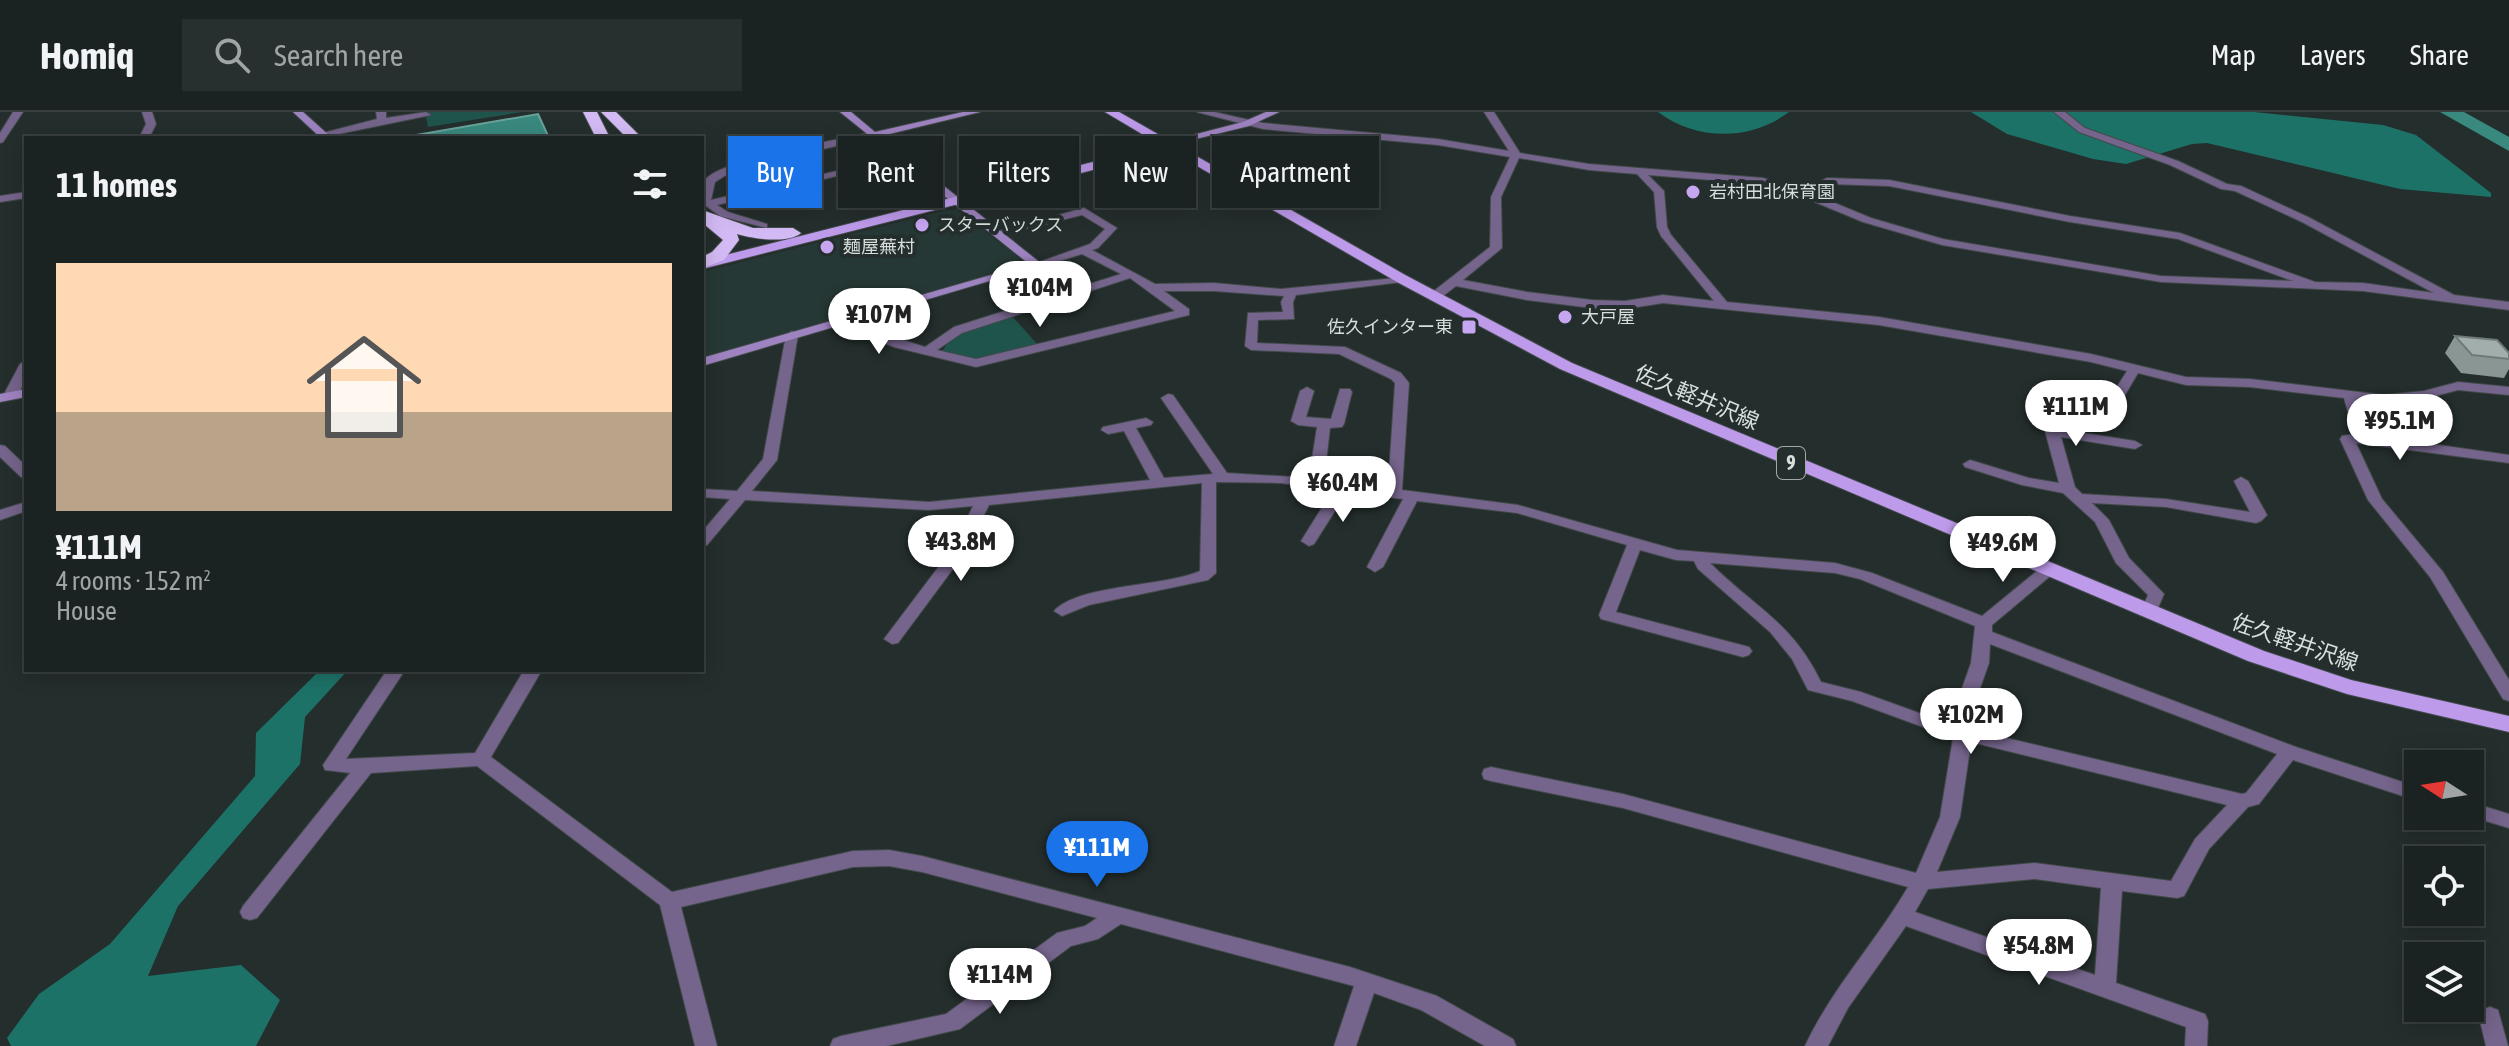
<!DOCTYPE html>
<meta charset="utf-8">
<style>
:root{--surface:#1b2222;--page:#282f2f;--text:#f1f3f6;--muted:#a0a4a5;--line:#393f40;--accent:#1a73e8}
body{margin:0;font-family:"Asap Condensed","Noto Sans JP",sans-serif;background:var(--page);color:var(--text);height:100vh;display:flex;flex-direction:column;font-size:30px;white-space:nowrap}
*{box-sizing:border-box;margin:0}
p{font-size:26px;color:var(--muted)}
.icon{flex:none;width:44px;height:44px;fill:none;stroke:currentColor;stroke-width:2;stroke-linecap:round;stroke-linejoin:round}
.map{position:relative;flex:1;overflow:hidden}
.side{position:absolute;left:24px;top:24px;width:680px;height:536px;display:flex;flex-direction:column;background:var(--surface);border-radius:0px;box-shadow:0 4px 20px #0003,0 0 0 2px var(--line)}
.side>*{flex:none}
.hud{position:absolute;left:728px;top:24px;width:760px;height:72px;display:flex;gap:16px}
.needle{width:52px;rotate:282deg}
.buttons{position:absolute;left:2404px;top:638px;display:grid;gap:16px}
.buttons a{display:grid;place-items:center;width:80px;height:80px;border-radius:0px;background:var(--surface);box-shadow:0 4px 20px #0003,0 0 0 2px var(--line);font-size:40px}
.price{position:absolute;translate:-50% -68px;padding:0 18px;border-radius:28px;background:#fff;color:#222;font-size:26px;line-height:52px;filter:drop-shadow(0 2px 4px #0008)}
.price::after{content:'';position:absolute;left:50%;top:48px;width:24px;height:18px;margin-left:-12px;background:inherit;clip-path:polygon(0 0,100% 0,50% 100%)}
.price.on{background:var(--accent);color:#fff}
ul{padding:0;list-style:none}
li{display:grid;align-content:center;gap:16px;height:424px;padding:0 32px}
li+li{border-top:2px solid var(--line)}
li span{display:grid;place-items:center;height:248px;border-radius:0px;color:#555}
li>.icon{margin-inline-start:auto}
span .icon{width:144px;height:144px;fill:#fffc;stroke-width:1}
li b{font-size:34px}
h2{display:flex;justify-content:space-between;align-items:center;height:96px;padding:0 32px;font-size:34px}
.chip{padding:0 28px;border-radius:0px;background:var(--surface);box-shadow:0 4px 20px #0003,0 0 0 2px var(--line);font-size:28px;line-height:72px}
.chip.on{background:var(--accent);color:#fff}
header{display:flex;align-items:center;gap:48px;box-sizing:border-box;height:112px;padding:0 40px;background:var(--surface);border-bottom:2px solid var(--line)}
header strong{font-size:38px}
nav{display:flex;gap:44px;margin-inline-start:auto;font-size:28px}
.search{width:560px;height:72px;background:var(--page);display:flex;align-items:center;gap:20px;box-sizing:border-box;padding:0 28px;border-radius:0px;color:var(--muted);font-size:30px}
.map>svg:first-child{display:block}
.built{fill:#263835}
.green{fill:#1f544d}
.forest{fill:#1d7268}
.water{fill:#39897e;stroke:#68a29a;stroke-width:2}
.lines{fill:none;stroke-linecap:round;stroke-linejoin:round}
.river{fill:#39897e;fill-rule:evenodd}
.street-casing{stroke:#414a49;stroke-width:2}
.secondary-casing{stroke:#414a49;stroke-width:2}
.primary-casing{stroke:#414a49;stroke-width:2}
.highway-casing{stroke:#414a49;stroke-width:2}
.street{fill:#75648b;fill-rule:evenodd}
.secondary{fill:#9e83c1;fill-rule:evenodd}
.primary{fill:#be9aeb;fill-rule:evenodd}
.highway{fill:#d3baf4;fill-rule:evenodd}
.wall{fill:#8a9694}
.building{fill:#a1aeac;stroke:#717a78;stroke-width:2}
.poi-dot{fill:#c6a6f0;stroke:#242e2d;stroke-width:3}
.labels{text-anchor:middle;stroke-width:8;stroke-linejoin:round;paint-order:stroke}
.far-poi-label{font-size:18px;fill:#d7dedc;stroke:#242e2d;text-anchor:start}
.shield{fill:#242e2d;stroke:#a1a9a8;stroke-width:2}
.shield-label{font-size:20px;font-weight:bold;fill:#d7dedc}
.street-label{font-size:22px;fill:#d7dedc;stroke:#242e2d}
</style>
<header>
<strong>Homiq</strong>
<div class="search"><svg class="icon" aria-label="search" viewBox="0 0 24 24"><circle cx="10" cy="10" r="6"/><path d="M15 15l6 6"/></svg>Search here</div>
<nav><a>Map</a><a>Layers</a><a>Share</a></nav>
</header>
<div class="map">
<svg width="2509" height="934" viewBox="0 0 2509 934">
<rect width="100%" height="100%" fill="#242e2d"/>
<path class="built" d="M947,98H957L1021,147L1016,154L702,246V160Z"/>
<path class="green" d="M425,0H522L428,15Z
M1012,204L1039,234L978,248L942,240C953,217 989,211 1012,204Z"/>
<path class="forest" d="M1658,0H1789C1751,29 1696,29 1658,0Z
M1971,0H2254L2383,13L2416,23L2491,81V85L2400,77L2207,31L2192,32L2126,52L2093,47L2007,22Z
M320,558H348L305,605L300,652L178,794L148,864L241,853L280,888L256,934H11L7,926L39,882L110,832L255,664L256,621Z"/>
<path class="water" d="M538,2L549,26H399Z"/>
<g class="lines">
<path class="river" d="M2440,0H2464L2509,25V39Z"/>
<defs>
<path id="street" d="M13,0H23L3,30L0,31V21Z
M142,0H152L156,12L149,26H139L146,12Z
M376,0H386V6L426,0L431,3L324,25L319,22L377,7Z
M1197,0H1214L1263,11L1438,27L1509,39L1484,0H1494L1520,41L1589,52L1763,66L1804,78L1827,66L1889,68L2070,104L2180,121L2315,170L2363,171L2434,181L2302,110L2235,79L2221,77L2170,53L2079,20L2054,0H2065L2085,16L2178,49L2227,72L2241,74L2310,106L2454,183L2509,190V198L2363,179L2161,170L1942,133L1863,110L1793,81L1762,72L1648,63L1664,79L1667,115L1671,123L1727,190L1879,205L2091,242L2186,265L2250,267L2384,283L2424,279L2458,270L2509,275V283L2458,278L2424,287L2384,291L2358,288L2368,323L2509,343V351L2356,331L2382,387L2443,460L2509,568V589L2503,587L2430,465L2368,388L2340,327L2342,324L2354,322L2344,286L2250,275L2186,273L2138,261L2116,298L2111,299L2104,295L2127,259L2091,250L1879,213L1663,191L1625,197L1592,196L1527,188L1456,174L1438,188H1430V182L1490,135L1491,85L1510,45L1438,33L1263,17ZM1519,46L1589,58L1637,62L1654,80L1657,115L1661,124L1714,189L1663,183L1625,189L1592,188L1527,180L1463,168L1502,136L1501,85ZM1829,72L1889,74L2070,110L2178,127L2293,169L2161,164L1943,127L1871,106L1813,82Z
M873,20L878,23L876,25L736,57L715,70L711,88L902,44L907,47L717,93L728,100L767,112V116L720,104L702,91C702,83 701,73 706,67C725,46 840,28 873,20Z
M26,80V86L0,90V84Z
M1084,96L1117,116L1098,136L1092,138L1155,172L1214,171L1281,177L1406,165V169L1402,170L1296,183L1293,190L1294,207L1258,208L1257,231L1345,235L1401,261L1409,271L1402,378L1518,393L1677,438L1835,451L1872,461L1982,504L2043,454H2055L2057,457L2055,460L1992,513V520L2296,635L2418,675V689L2293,648L2259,692L2248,695L2209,737L2184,784L2177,786L2122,779L2116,871L2205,902L2208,909L2207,934H2185L2186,915L1906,814L1848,896L1828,934H1805C1832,876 1876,830 1908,775L1623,696L1491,669L1484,667L1482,662L1484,657L1491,655L1623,682L1916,761L1940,705L1953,626L1852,589L1808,578L1792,547L1770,520L1698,457L1694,449L1676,448L1640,438L1616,500L1749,535L1752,539L1749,543L1743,545L1601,507L1599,503L1627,433L1517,401L1417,389L1383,455L1375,460L1367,455L1403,387L1347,380L1314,432L1309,434L1301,429L1333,378L1281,371L1216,370V461L1208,468L1089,493L1062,504L1054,499C1079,472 1164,475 1200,459L1202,371L989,393L967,438L898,531L892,532L884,527L952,437L973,394L929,398L745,388L707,433L702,435V420L730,387L702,385V377L737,379L763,347L786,223L792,219L798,223L777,348L752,379L929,390L1150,368L1124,319L1108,322L1101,318L1103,315L1146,306L1153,310L1151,313L1136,316L1164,366L1213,362L1161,286L1168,282L1173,283L1227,361L1309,366L1317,315L1298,313L1291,309L1300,279L1307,275L1314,279L1306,305L1331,307L1340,277H1350L1352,280L1344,312L1342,315L1330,316L1324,368L1388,376L1395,271L1391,267L1339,242L1251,238L1245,234L1248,201L1283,200L1281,190L1284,184L1214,179H1164L1189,197V203L976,255L894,235L879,229L849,204L855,200L859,201L887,223L925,235L954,215L1121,162L1082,142L1037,156L1031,153L1090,132L1105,117L1082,103L997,124L992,121ZM1130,166L1175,199L976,247L937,238L962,221ZM1710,451L1835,461L1860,467L1975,514L1971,551L1960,582L1955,614L1861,580L1821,570C1792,510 1754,495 1710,451ZM1990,532L2277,642L2246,681L2242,682L1973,618L1978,582L1989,551ZM1971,630L2227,693L2195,727L2171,769L2035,751L1937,760L1960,705ZM2035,767L2101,776L2095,863L1915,800L1928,777Z
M26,248C26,262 24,282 10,288L5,287L3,284L20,252Z
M2048,300L2055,304L2058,317L2135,329L2142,333L2135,337L2061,325L2075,375L2082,382L2166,387L2250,400L2234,369L2241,365L2248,369L2267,403L2261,409L2256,411L2166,395L2092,391L2109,408L2129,446L2164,482L2155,503H2143L2141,499L2148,483L2116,451L2095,410L2063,381L2022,373L1965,355L1963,352L1970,348L2029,366L2059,371L2041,304Z
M0,333L5,334L26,354V366L21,365L0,345Z
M26,390V399L0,408V398Z
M387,558H405L346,647L475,641L524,558H542L491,645L672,780L853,739L889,738L922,744L1350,855L1437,884L1513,927L1516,934H1485L1421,898L1374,881L1356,934H1334L1354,874L1121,812L1098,827L1071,834L960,917L887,934H830L833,927L841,924L946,902L1057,821L1085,814L1097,806L922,760L889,754L853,755L681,795L717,934H695L660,793L477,654L371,661L257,806L250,808L243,806L240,800L243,794L350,661L325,658L323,653Z
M2470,690L2509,702V716L2469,704Z
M2490,895L2498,898L2508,934H2486L2479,905L2482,898Z"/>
<path id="secondary" d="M293,0H303L332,26H321Z
M840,0H851L875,20L963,0H980L881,24L1043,153L702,254V246L1029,152Z
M1266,0H1279L1249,14L1167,34L1162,31L1243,10Z
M26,277V285L0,290V282Z"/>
<path id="primary" d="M1105,0H1119L1407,164L1572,251L2264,539L2351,568L2509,604V620L2347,582L2248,549L1560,257L1397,170L1166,36L1152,43L702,157V149L1144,37L1157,31Z"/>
<path id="highway" d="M583,0H597L610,26H596Z
M601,0H616L639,23L627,26Z
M702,98L753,116H793L801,121C789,132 753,127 737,122L739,128L724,148L702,156V145L712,140L723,128L705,113Z"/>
</defs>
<use href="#street" class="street-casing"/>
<use href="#secondary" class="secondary-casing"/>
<use href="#primary" class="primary-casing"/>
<use href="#highway" class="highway-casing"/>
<use href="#street" class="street"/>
<use href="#secondary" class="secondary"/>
<use href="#primary" class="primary"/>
<use href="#highway" class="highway"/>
</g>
<path class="wall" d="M2455,224L2509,241V257L2504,266L2461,261L2445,241Z"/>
<path class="building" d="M2455,224L2497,228L2509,241V247L2472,243Z"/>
<g class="poi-dot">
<circle cx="1693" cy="80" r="8"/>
<circle cx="922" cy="113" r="8"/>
<circle cx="827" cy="135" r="8"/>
<circle cx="1565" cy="205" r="8"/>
<rect x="1461" y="207" width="16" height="16" rx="4"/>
</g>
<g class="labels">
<g class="far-poi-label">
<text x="1709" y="86">岩村田北保育園</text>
<text x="938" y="119">スターバックス</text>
<text x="843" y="141">麺屋蕪村</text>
<text x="1581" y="211">大戸屋</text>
<text x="1453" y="221" text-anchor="end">佐久インター東</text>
</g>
<rect class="shield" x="1777" y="335" width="28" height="32" rx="6"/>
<g class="shield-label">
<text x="1791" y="358">9</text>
</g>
<g class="street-label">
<text transform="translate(1697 285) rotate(23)" y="8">佐久軽井沢線</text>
<text transform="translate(2295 530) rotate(19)" y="8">佐久軽井沢線</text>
</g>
</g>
</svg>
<div class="buttons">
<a><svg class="needle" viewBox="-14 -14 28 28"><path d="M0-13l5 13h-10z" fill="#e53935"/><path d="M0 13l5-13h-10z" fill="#a0a4a5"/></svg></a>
<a><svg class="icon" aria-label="locate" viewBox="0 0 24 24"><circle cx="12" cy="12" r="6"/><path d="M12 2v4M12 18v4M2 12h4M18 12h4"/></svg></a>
<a><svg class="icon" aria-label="layers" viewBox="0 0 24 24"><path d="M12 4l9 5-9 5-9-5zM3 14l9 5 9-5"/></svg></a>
</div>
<b class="price" style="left:1040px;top:217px">¥104M</b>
<b class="price" style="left:879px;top:244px">¥107M</b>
<b class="price" style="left:2076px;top:336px">¥111M</b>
<b class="price" style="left:2400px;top:350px">¥95.1M</b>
<b class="price" style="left:1343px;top:412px">¥60.4M</b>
<b class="price" style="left:961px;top:471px">¥43.8M</b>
<b class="price" style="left:2003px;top:472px">¥49.6M</b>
<b class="price" style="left:1971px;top:644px">¥102M</b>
<b class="price on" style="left:1097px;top:777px">¥111M</b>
<b class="price" style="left:2039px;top:875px">¥54.8M</b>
<b class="price" style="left:1000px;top:904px">¥114M</b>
<div class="hud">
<a class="chip on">Buy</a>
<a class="chip">Rent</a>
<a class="chip">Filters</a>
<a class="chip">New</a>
<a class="chip">Apartment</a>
</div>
<section class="side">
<h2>11 homes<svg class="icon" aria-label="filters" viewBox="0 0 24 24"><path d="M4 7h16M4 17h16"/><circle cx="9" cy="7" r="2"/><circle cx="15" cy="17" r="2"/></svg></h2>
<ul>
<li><span style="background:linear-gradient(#ffd9b3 60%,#b9a48a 0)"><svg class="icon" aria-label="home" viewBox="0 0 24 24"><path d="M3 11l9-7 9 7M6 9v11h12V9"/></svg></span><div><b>¥111M</b><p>4 rooms · 152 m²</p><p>House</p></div></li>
</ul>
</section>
</div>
